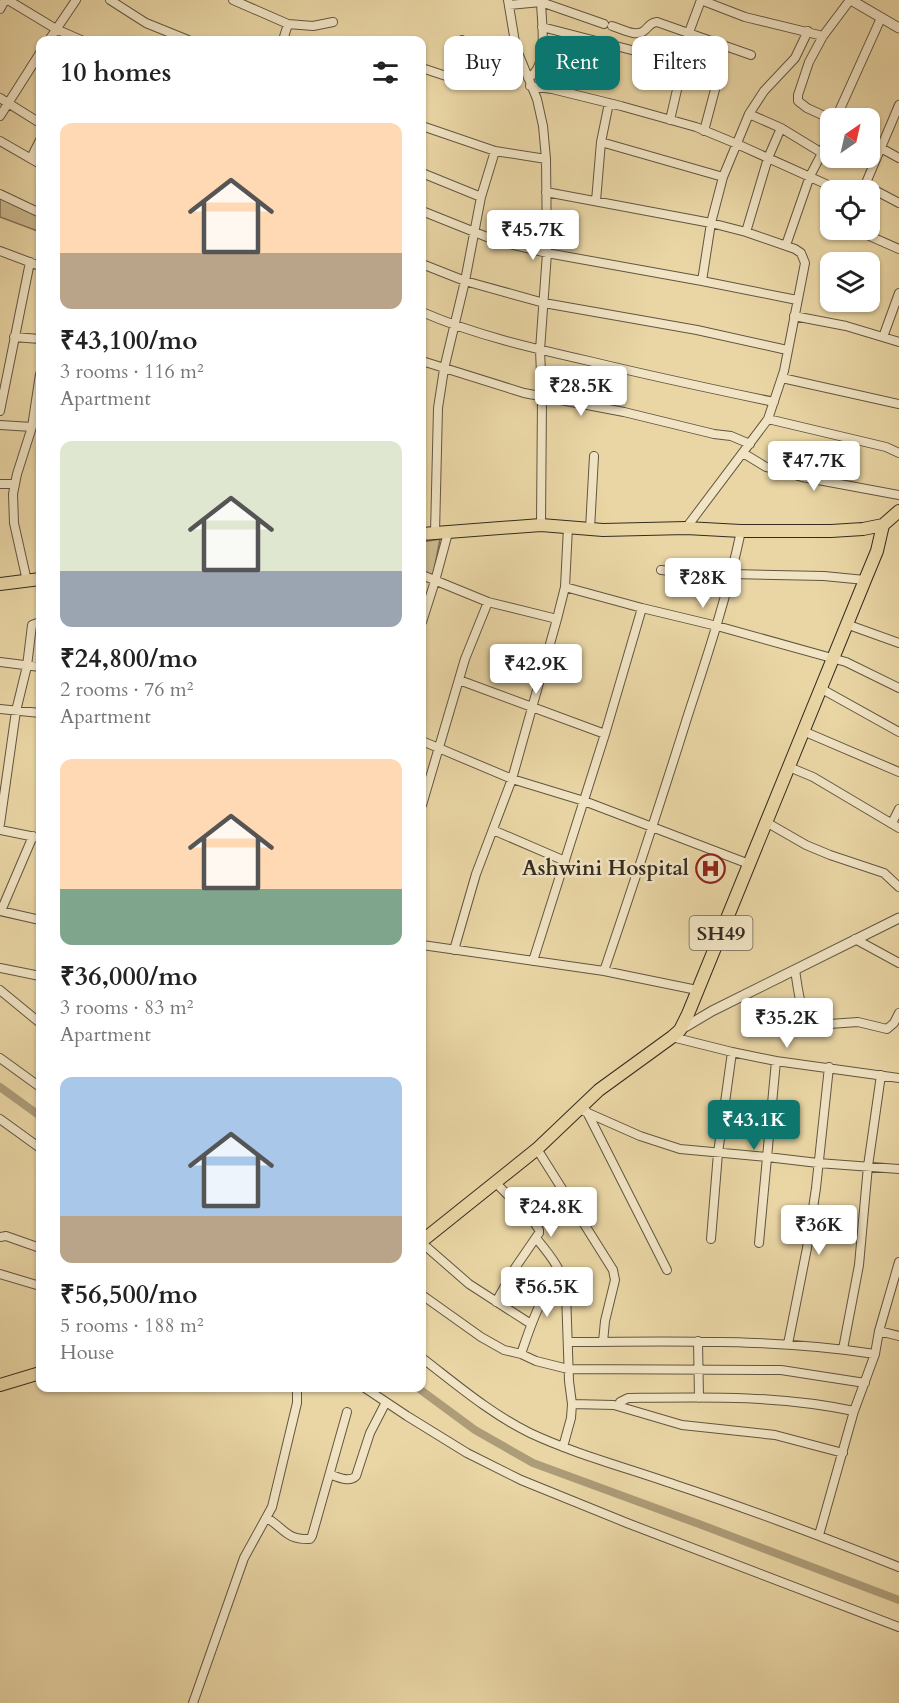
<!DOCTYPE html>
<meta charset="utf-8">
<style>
:root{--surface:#fff;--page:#f2f2f2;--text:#222;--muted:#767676;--accent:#0f766e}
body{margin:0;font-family:Cardo,serif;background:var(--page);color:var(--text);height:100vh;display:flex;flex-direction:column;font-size:22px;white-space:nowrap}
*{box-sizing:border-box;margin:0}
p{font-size:20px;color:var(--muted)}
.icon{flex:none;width:33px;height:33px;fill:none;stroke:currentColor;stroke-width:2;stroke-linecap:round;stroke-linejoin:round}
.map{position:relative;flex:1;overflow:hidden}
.drawer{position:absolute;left:36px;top:36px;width:390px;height:1356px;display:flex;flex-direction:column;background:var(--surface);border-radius:12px;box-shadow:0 2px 4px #0004}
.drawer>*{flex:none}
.hud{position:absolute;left:444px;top:36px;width:364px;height:54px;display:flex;gap:12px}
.needle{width:39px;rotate:34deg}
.fabs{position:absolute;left:820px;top:108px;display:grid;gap:12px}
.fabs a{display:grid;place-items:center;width:60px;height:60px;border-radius:12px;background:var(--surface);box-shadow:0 2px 4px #0004;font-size:30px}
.price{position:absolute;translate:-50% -51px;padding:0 14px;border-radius:6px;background:#fff;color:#222;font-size:20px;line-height:39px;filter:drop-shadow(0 2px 3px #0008)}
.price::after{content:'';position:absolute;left:50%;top:36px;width:18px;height:14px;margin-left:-9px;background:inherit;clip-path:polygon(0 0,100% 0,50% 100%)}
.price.on{background:var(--accent);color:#fff}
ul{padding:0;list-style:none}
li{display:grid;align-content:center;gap:12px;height:318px;padding:0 24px}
li span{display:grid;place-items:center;height:186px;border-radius:12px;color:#555}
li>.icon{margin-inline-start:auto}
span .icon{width:108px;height:108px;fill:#fffc;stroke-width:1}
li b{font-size:26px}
h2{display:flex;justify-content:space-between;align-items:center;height:72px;padding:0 24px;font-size:26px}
.chip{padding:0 21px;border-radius:12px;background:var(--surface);box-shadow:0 2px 4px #0004;font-size:21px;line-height:54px}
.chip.on{background:var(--accent);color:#fff}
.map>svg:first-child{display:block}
.green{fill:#cbb98f;stroke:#7f7258;stroke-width:1.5}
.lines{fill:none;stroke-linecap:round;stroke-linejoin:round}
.canal{stroke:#ac9c78;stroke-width:8}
.minor-casing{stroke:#615642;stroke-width:10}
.tertiary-casing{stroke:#615642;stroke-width:11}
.primary-casing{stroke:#332b21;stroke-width:14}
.minor{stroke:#f1e4c4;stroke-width:8}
.tertiary{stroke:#f1e4c4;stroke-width:9}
.primary{stroke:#ead6a5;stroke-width:12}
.labels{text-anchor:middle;stroke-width:5;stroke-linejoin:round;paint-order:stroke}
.shield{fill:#f1e4c4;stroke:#6c6252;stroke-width:1.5}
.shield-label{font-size:20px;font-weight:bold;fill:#332b21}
.poi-label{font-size:21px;font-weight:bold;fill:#332b21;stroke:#f1e4c4;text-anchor:end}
</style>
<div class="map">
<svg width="899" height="1703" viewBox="0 0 899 1703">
<rect width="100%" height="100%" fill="#ead6a5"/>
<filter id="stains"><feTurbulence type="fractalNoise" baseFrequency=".00333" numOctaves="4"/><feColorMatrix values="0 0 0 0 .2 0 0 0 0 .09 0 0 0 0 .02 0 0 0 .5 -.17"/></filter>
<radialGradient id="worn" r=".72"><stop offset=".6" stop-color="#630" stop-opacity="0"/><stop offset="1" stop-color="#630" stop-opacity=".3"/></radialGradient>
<path class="green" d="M0,194L40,215V232L0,217Z
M440,539L433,576L422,571V542Z"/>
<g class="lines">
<path class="canal" d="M0,1087L40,1116
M418,1388L475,1430L533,1463L699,1524L899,1600"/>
<defs>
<path id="minor" d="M8,0L56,29L81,40
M110,0L146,23L188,40
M233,0L288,24L313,26L333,22
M508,0L516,48L537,99L543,126L546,159L547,253L540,350L542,398L541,525
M701,0L745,17L823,36
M509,5L541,2L604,24
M0,9L5,0
M612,26C622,29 637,38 645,30C650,25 651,23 657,22L751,55
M542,27L682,63L715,75L717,82L704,131
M49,40L76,0
M283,40L288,24
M422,68L449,77L461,75L464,66L462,40
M528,78C550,67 541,21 541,0
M530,86L552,89L621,106L696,127L737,144L839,190
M0,98L40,123
M749,114L781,128L822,153
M0,116L40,53
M836,118L881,18
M831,119L807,108L798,101V95L809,62L823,36L850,0
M670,120L682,68V51L701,0
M422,126L495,151L546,159
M0,141L40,164
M601,142L723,177
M870,142L899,158
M31,158L40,140
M422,173L481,197L495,151
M865,185L899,203
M863,190L899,105
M546,192L711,223L746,232L795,249L801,253L805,263L784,371L768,419L686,528
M0,194L40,213
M596,201L601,142L609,103
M422,211L497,241L547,253L702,281L797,300
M856,230L899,249
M746,232L768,158L781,128
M786,245L810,176L822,153L831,129
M0,251L40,266
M422,264L465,281L544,303L697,330L787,350
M702,281L711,223L723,177L749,114L764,91L795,58L808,31
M422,312C475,335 532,348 589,361C651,376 712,389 774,402
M794,316L846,326L899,342
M14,337L40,339
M883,337L899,293
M422,361L524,393L624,412L714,434L731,436L750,444
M782,378L899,404
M0,411L30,262
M768,419L886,447L899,453
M0,425L32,427
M743,453L766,467L802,477L899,495
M0,484H14
M590,529L594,456
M435,533L438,408L444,369L465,281L481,197
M661,570L731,577
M732,574L824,576L865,580
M422,575L488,602
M27,581L14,523L13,494L17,474L32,427L40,374
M565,587L642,608L717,626L846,662L899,688
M422,622L435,581L448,533
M846,624L899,643
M0,662L40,667
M459,680L605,734
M820,688L899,732
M0,709L40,713
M803,731L899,772
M422,741L512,779L584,801L749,864
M789,767L813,777L899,828
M422,805L465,659L488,602L557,619
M766,822L806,845L830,855L884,873L899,887
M892,823L899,809
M0,824L16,711L27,666L32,625L40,622
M0,830L40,838
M493,830L565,861
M0,911L40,920
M1,911L33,836
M855,939L899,963
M422,945L604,971L697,990
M454,950L476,874L512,779L557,619L565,587L568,527
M533,961L605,734L642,608
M0,968L40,976
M795,970C798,987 799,1015 815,1025L858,1022L887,1029L894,1023L899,1013
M604,971C633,886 661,801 688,715C708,654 728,593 741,531
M0,990L40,1023
M672,1037L732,1052L776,1061L899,1078
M0,1058L40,1087
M579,1109L640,1136L680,1149L767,1157L818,1163L899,1169
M587,1112L667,1270
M0,1119L40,1148
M537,1149L613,1270L615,1280L605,1321L603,1342
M495,1182L534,1222L539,1230V1233L515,1268L496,1302
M0,1237L6,1236L40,1248
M536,1238C549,1254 563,1270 566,1292L569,1381L572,1404L571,1418L563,1447
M711,1239L718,1153L732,1052
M422,1243L469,1284L531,1324
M759,1243L776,1061
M0,1274L40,1286
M422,1295L481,1337L504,1350L521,1354L536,1361L568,1369L781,1370L865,1383
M879,1331L899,1336
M698,1341L699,1398
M568,1342C670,1342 773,1338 875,1354
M788,1344L807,1248L816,1188L829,1067
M843,1349L859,1265L868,1166L881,1075
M521,1354C531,1325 540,1296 561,1273
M422,1358C456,1384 491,1414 530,1433C577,1455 628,1468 676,1485C752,1510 826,1538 899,1567
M365,1388L407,1416L467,1453L521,1480L627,1523L899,1627
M572,1404L614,1405L682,1425L775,1435L843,1453
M619,1406L620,1402L628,1398C705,1397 778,1395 854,1411
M331,1475C339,1477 349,1483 356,1476L370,1433L386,1402
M267,1518C285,1529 286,1540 310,1539L312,1536L347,1412
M819,1535L854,1411L875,1354L879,1331L899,1262
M193,1703L244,1558L272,1507L297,1403V1388"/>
<path id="tertiary" d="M851,0L899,28
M680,1030L712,1011L899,918"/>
<path id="primary" d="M422,534L541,525L603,530L686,528L741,531H831L863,529L883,525
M0,584L40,579
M422,1241L537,1149L599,1090L672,1037L680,1030L688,1014L865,580L877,551L883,525L899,511
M0,1385L40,1373"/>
</defs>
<use href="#minor" class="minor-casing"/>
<use href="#tertiary" class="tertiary-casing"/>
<use href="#primary" class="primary-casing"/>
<use href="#minor" class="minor"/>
<use href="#tertiary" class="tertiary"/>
<use href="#primary" class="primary"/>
</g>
<defs>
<symbol id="hospital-ring" viewBox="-11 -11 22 22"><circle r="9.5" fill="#f1e4c4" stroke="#8f2418" stroke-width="1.5"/><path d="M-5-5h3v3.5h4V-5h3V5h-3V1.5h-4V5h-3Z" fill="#8f2418"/></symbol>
</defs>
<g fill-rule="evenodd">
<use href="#hospital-ring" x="694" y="852" width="33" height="33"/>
</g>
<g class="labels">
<rect class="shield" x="689.5" y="916" width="63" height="34" rx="4.5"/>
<g class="shield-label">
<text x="721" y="940">SH49</text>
</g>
<g class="poi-label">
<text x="689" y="875">Ashwini Hospital</text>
</g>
</g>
<rect width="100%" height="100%" filter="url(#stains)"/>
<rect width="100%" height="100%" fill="url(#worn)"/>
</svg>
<div class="fabs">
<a><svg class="needle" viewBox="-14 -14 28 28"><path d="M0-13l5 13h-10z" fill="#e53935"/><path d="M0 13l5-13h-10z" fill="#767676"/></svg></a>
<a><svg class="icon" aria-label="locate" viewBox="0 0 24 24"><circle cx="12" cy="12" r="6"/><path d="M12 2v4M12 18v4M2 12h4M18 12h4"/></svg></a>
<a><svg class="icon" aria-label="layers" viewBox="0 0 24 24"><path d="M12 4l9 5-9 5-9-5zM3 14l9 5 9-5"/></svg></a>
</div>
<b class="price" style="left:533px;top:261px">₹45.7K</b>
<b class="price" style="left:581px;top:417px">₹28.5K</b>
<b class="price" style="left:814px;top:492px">₹47.7K</b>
<b class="price" style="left:703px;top:609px">₹28K</b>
<b class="price" style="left:536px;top:695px">₹42.9K</b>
<b class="price" style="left:787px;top:1049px">₹35.2K</b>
<b class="price on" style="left:754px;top:1151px">₹43.1K</b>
<b class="price" style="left:551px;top:1238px">₹24.8K</b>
<b class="price" style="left:819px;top:1256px">₹36K</b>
<b class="price" style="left:547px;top:1318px">₹56.5K</b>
<div class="hud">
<a class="chip">Buy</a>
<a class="chip on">Rent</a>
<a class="chip">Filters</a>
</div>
<section class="drawer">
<h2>10 homes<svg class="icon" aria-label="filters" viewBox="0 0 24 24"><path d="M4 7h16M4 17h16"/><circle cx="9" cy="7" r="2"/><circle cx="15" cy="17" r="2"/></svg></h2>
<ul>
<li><span style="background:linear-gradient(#ffd9b3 70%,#b9a48a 0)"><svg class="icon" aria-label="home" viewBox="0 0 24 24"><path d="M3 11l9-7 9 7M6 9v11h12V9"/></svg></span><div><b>₹43,100/mo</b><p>3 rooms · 116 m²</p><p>Apartment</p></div></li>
<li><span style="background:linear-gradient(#dfe7d0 70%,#9aa5b1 0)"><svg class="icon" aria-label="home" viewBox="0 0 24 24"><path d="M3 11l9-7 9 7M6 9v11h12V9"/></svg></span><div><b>₹24,800/mo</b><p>2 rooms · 76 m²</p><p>Apartment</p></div></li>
<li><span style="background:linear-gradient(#ffd9b3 70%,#7fa58c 0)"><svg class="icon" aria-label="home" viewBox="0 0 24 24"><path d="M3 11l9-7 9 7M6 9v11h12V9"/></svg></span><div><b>₹36,000/mo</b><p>3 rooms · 83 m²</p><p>Apartment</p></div></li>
<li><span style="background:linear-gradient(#a9c7e8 75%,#b9a48a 0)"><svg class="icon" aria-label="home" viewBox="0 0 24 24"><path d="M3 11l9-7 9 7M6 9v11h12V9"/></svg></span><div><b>₹56,500/mo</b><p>5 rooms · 188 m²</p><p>House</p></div></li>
</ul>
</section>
</div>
